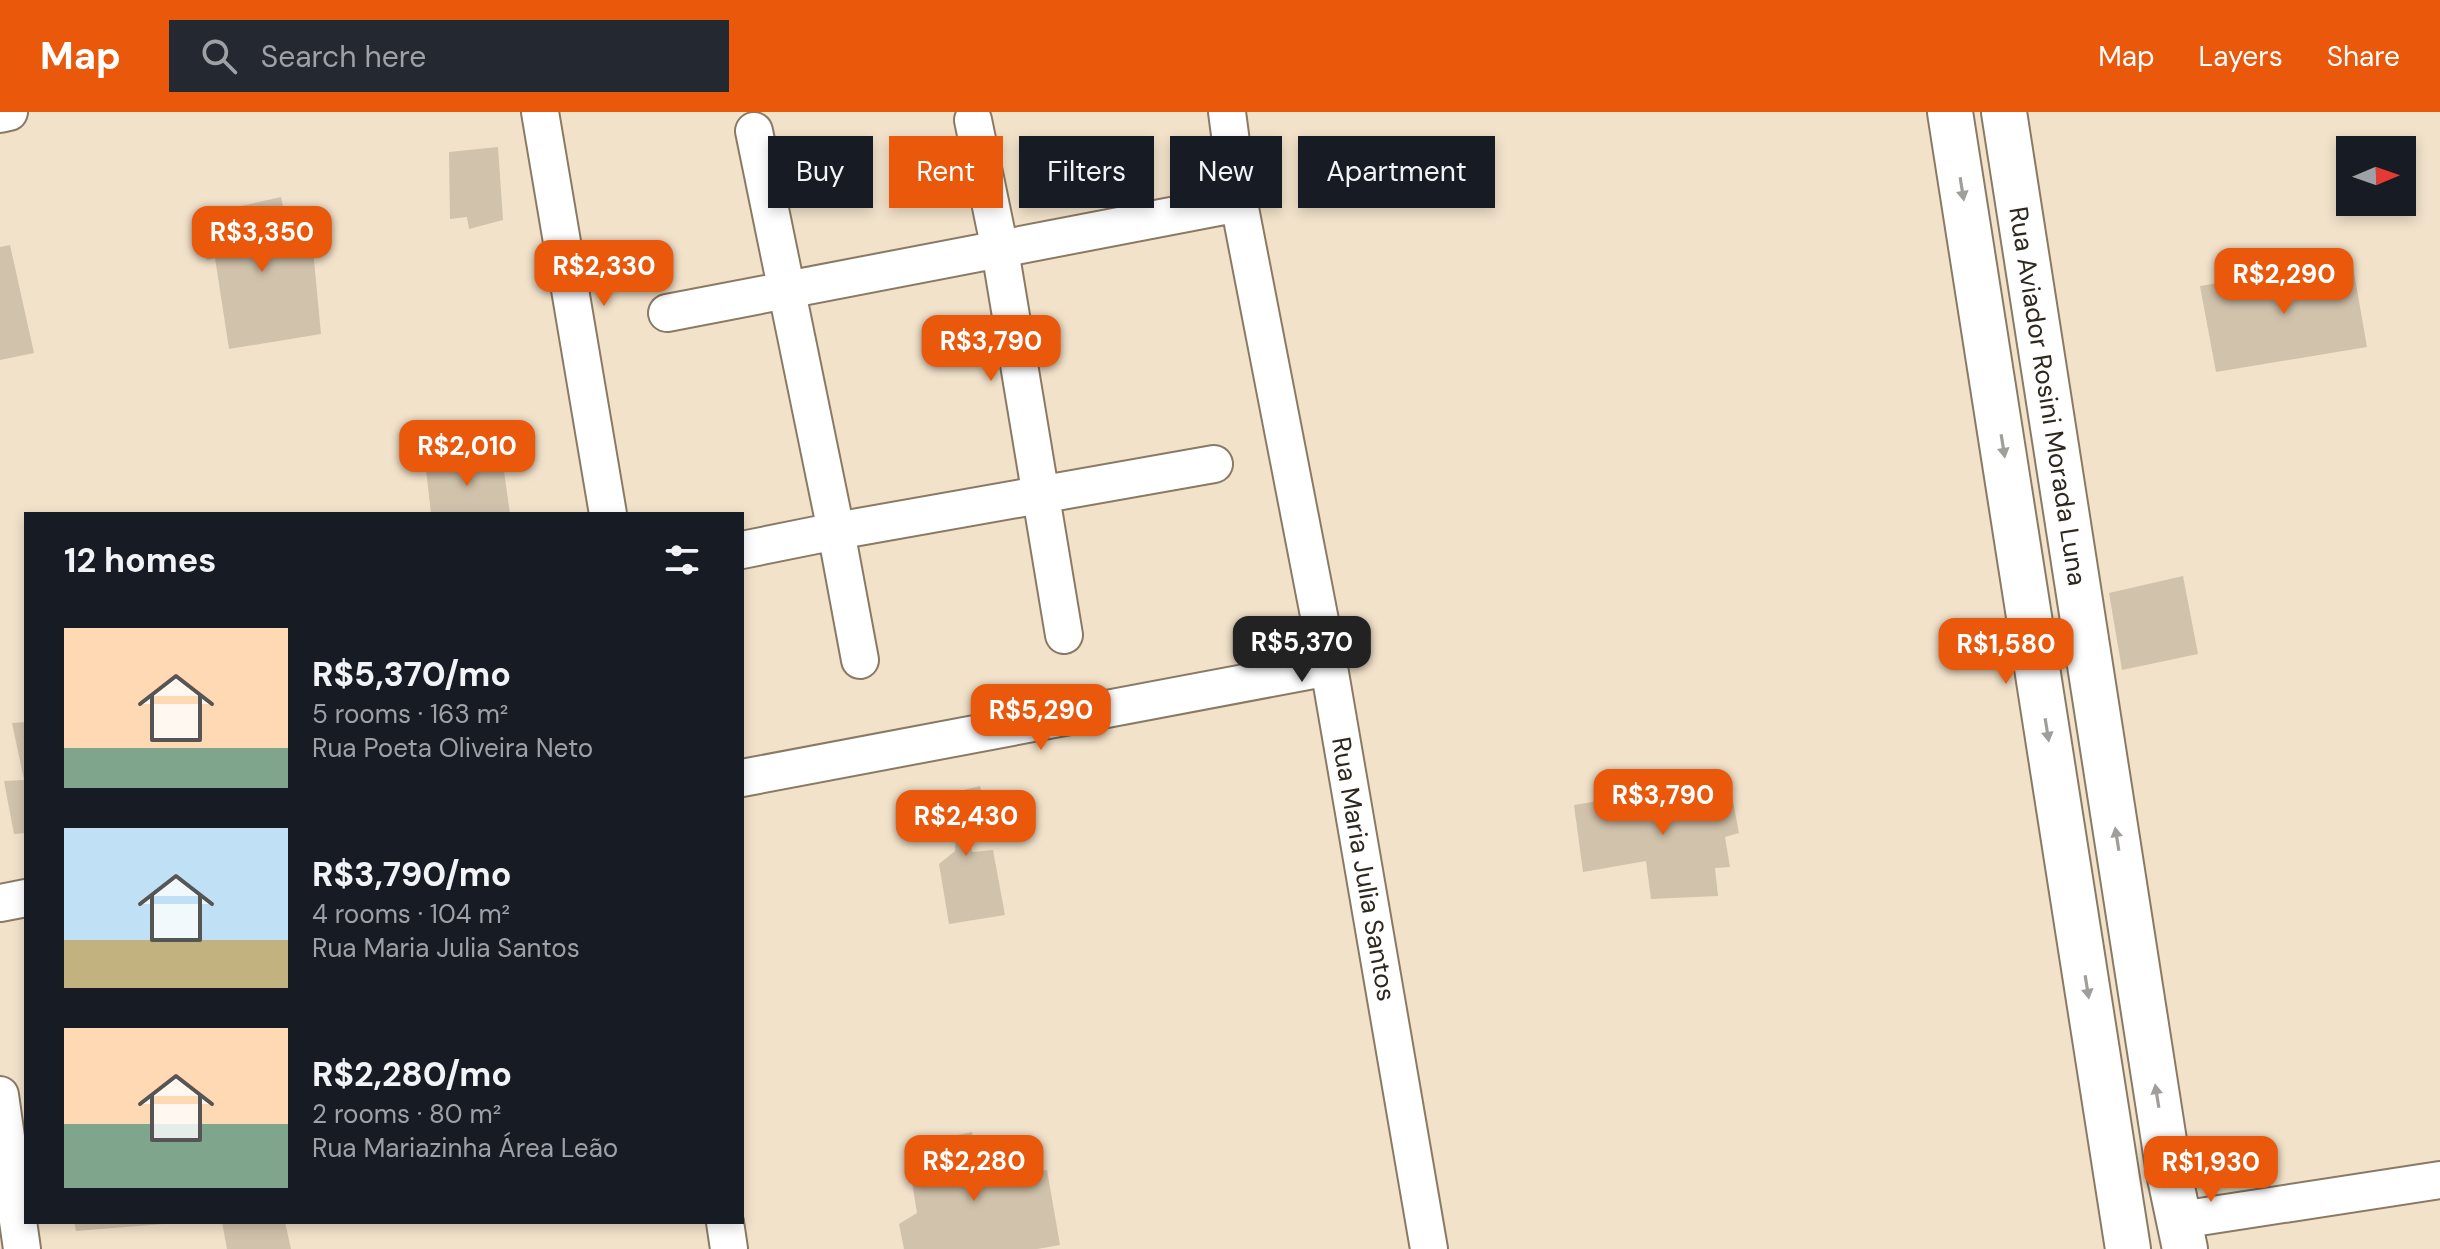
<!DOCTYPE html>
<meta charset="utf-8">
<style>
:root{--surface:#171b24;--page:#242831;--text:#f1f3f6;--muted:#9ea1a6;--accent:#ea580c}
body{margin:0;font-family:"DM Sans",sans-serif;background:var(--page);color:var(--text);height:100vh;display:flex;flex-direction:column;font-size:30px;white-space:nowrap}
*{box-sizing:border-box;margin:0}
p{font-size:26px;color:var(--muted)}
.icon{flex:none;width:44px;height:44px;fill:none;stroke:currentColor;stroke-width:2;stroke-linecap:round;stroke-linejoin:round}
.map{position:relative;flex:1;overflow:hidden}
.details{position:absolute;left:24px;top:400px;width:720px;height:712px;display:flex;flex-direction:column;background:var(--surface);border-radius:0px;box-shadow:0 4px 12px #0003}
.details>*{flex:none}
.banner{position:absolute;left:768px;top:24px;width:760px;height:72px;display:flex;gap:16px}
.needle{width:52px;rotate:88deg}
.fabs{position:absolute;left:2336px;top:24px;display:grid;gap:16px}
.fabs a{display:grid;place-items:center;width:80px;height:80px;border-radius:0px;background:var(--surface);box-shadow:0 4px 12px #0003;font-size:40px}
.price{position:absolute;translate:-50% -68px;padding:0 18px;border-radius:16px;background:var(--accent);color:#fff;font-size:26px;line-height:52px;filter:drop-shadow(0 2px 4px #0008)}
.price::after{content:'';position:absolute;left:50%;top:48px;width:24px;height:18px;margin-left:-12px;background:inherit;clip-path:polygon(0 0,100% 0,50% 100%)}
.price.current{background:#222;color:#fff}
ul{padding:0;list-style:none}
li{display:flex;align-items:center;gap:24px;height:200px;padding:0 40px}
li span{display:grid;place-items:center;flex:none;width:224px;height:160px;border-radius:0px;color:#555}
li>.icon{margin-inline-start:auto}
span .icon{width:96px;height:96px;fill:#fffc;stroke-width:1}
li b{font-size:34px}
h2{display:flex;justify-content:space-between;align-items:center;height:96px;padding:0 40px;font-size:34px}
.chip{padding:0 28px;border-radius:0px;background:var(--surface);box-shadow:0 4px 12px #0003;font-size:28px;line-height:72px}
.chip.current{background:var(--accent);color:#fff}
header{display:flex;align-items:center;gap:48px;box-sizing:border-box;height:112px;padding:0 40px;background:var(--accent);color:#fff}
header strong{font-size:38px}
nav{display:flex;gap:44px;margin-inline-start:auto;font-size:28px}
.search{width:560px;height:72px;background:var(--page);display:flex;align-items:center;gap:20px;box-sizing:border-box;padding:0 28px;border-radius:0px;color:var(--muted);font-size:30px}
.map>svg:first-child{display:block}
.building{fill:#d1c2ab}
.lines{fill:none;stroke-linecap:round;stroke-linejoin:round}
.street-casing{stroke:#897a65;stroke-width:40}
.secondary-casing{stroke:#897a65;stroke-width:48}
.street{stroke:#fff;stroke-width:36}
.secondary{stroke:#fff;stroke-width:44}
.oneway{fill:#a09e9a}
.labels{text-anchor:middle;stroke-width:7;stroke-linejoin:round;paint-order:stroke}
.street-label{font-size:26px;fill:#2d271e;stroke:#fff}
</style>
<header>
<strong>Map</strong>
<div class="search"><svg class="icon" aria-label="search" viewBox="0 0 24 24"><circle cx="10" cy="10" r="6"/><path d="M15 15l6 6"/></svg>Search here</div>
<nav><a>Map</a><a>Layers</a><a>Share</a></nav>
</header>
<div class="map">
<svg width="2440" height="1137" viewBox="0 0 2440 1137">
<rect width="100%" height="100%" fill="#f2e2ca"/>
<path class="building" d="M498,35L503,108L469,117L467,105L450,107L449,40Z
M281,85L289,124L312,127L321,222L229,237L215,146L207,148L197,104Z
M10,133L34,241L0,248V135Z
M2352,149L2367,235L2216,260L2200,174Z
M425,348L503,352L510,402H431Z
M2183,464L2198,542L2122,558L2109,481Z
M26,610V721L14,722L4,669L24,668L12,611Z
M1729,668L1739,721L1725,725L1730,755L1715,756L1718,784L1651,787L1646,749L1583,760L1574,693Z
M980,674L990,713L968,718L972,740L993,738L1005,803L949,812L939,752L955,739L957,711L929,717L923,688Z
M972,1020L979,1071L1047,1058L1060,1133L1037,1137H904L899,1112L917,1101L906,1034Z
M74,1110H162L163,1112L76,1119Z
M222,1110H285L291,1137H227Z"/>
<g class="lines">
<defs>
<path id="street" d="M540,0L608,402
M1227,0L1239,91L1329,555L1429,1137
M0,2L9,0
M973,8L1000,138L1064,523
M754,19L836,419L860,548
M667,201L1239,91
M742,438L836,419L1214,352
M742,666L1329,555
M0,791L26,786
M0,983L22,1137
M2180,1108L2440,1068
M725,1110L729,1137"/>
<path id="secondary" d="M1950,0L2128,1137
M2004,0L2169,1061L2185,1137"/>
</defs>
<use href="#street" class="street-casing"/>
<use href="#secondary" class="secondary-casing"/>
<use href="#street" class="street"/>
<use href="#secondary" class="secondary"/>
</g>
<defs><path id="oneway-solid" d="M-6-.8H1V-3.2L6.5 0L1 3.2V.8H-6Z" transform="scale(2)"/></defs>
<g class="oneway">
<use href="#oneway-solid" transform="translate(1962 77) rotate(81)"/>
<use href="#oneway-solid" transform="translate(2003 334) rotate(81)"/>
<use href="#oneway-solid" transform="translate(2047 618) rotate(81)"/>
<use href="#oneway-solid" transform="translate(2117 727) rotate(-99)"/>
<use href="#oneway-solid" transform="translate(2087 875) rotate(81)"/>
<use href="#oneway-solid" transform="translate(2157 984) rotate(-99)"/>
</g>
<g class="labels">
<g class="street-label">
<text transform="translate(2048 284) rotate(81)" y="9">Rua Aviador Rosini Morada Luna</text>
<text transform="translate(1364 757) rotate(80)" y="9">Rua Maria Julia Santos</text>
</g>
</g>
</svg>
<div class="fabs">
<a><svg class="needle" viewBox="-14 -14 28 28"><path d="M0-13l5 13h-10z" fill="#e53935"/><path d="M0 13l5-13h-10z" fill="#9ea1a6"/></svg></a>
</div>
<b class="price" style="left:262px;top:162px">R$3,350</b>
<b class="price" style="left:604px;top:196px">R$2,330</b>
<b class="price" style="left:2284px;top:204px">R$2,290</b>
<b class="price" style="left:991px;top:271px">R$3,790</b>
<b class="price" style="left:467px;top:376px">R$2,010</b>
<b class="price current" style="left:1302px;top:572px">R$5,370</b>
<b class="price" style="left:2006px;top:574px">R$1,580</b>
<b class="price" style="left:1041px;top:640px">R$5,290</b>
<b class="price" style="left:1663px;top:725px">R$3,790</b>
<b class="price" style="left:966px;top:746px">R$2,430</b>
<b class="price" style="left:974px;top:1091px">R$2,280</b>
<b class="price" style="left:2211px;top:1092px">R$1,930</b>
<div class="banner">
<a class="chip">Buy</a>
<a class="chip current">Rent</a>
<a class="chip">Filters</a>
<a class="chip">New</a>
<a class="chip">Apartment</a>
</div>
<section class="details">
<h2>12 homes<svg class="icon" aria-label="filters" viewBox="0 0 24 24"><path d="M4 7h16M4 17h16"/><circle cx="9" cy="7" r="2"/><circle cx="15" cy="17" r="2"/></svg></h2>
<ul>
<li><span style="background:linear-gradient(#ffd9b3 75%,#7fa58c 0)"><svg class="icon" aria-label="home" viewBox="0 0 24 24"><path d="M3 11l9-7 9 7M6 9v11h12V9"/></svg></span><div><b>R$5,370/mo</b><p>5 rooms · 163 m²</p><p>Rua Poeta Oliveira Neto</p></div></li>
<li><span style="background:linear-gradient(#bfe0f5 70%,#c2b280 0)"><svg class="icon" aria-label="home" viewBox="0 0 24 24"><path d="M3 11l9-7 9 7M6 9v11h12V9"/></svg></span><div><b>R$3,790/mo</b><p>4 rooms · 104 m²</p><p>Rua Maria Julia Santos</p></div></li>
<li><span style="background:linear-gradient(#ffd9b3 60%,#7fa58c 0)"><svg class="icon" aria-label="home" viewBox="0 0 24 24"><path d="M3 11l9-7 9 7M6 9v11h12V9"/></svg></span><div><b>R$2,280/mo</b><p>2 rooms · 80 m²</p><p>Rua Mariazinha Área Leão</p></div></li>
</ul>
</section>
</div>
